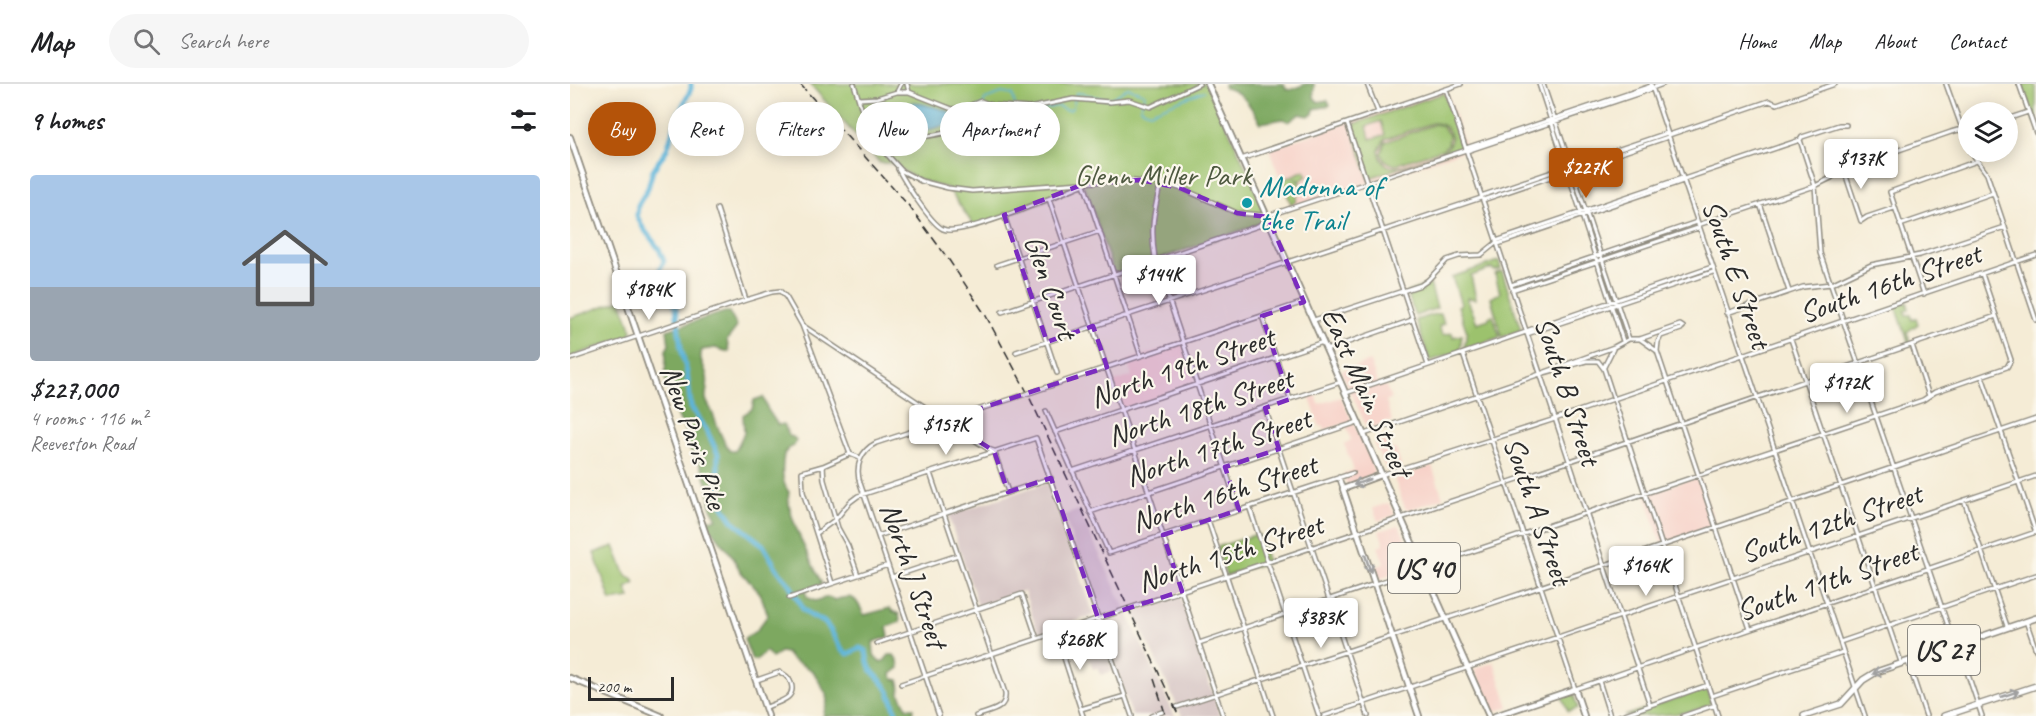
<!DOCTYPE html>
<meta charset="utf-8">
<style>
:root{--surface:#fff;--page:#f6f6f6;--text:#202124;--muted:#757577;--line:#e0e0e0;--accent:#b45309}
body{margin:0;font-family:Caveat,sans-serif;background:var(--page);color:var(--text);height:100vh;display:flex;flex-direction:column;font-size:22px;white-space:nowrap}
*{box-sizing:border-box;margin:0}
p{font-size:20px;color:var(--muted)}
.icon{flex:none;width:33px;height:33px;fill:none;stroke:currentColor;stroke-width:2;stroke-linecap:round;stroke-linejoin:round}
.map{position:relative;flex:1;overflow:hidden}
.details{display:flex;flex-direction:column;background:var(--surface);width:570px}
.details>*{flex:none}
.guide{position:absolute;left:18px;top:18px;width:570px;height:54px;display:flex;gap:12px}
.tools{position:absolute;left:1388px;top:18px;display:grid;gap:12px}
.tools a{display:grid;place-items:center;width:60px;height:60px;border-radius:50%;background:var(--surface);box-shadow:0 3px 15px #0003;font-size:30px}
.scale{position:absolute;left:18px;bottom:15px;width:86px;box-sizing:border-box;padding-left:6px;border:3px solid #2b2b2b;border-top:0;font-size:16px;line-height:21px;white-space:nowrap;color:#2b2b2b;-webkit-text-stroke:4px #fbf7ec;paint-order:stroke}
.price{position:absolute;translate:-50% -51px;padding:0 14px;border-radius:6px;background:#fff;color:#222;font-size:20px;line-height:39px;filter:drop-shadow(0 2px 3px #0008)}
.price::after{content:'';position:absolute;left:50%;top:36px;width:18px;height:14px;margin-left:-9px;background:inherit;clip-path:polygon(0 0,100% 0,50% 100%)}
.price.current{background:var(--accent);color:#fff}
ul{padding:0;list-style:none}
li{display:grid;align-content:center;gap:12px;height:318px;padding:0 30px}
li+li{border-top:2px solid var(--line)}
li span{display:grid;place-items:center;height:186px;border-radius:6px;color:#555}
li>.icon{margin-inline-start:auto}
span .icon{width:108px;height:108px;fill:#fffc;stroke-width:1}
li b{font-size:26px}
h2{display:flex;justify-content:space-between;align-items:center;height:72px;padding:0 30px;font-size:26px}
.chip{padding:0 21px;border-radius:27px;background:var(--surface);box-shadow:0 3px 15px #0003;font-size:21px;line-height:54px}
.chip.current{background:var(--accent);color:#fff}
header{display:flex;align-items:center;gap:36px;box-sizing:border-box;height:84px;padding:0 30px;background:var(--surface);border-bottom:2px solid var(--line)}
header strong{font-size:28px}
nav{display:flex;gap:33px;margin-inline-start:auto;font-size:21px}
.search{width:420px;height:54px;background:var(--page);display:flex;align-items:center;gap:15px;box-sizing:border-box;padding:0 21px;border-radius:33px;color:var(--muted);font-size:22px}
main{display:flex;flex:1;min-height:0}
.map>svg:first-child{display:block}
.built{fill:#f7d1c8}
.industrial{fill:#d2bfc0}
.green{fill:#9cc26d;stroke:#64764c;stroke-width:1.5;fill-rule:evenodd}
.forest{fill:#7da860;stroke:#546a46;stroke-width:1.5}
.water{fill:#5db5da;stroke:#447082;stroke-width:1.5}
.lines{fill:none;stroke-linecap:round;stroke-linejoin:round}
.stream{stroke:#5db5da;stroke-width:1.5}
.river{stroke:#5db5da;stroke-width:5}
.minor-casing{stroke:#908c80;stroke-width:6}
.major-casing{stroke:#908c80;stroke-width:8}
.highway-casing{stroke:#908c80;stroke-width:8}
.minor{stroke:#fff;stroke-width:3}
.major{stroke:#fff;stroke-width:4.5}
.highway{stroke:#fff;stroke-width:5}
.rail{stroke:#2b2b2b;stroke-width:1.5;stroke-dasharray:9 4.5;stroke-linecap:butt}
.minor-bridge-casing{stroke:#908c80;stroke-width:6;stroke-linecap:butt}
.minor-bridge{stroke:#fff;stroke-width:3}
.oneway{stroke:#a0a0a0}
.marked{fill:#7b2cbf;fill-opacity:0.2;stroke:#7b2cbf;stroke-width:4.5;stroke-dasharray:12 8;stroke-linejoin:round}
.culture-dot{fill:#0f9aa8;stroke:#fbf7ec;stroke-width:2}
.labels{text-anchor:middle;stroke-width:4.5;stroke-linejoin:round;paint-order:stroke}
.shield{fill:#fbf7ec;stroke:#696865;stroke-width:1.5}
.shield-label{font-size:28px;font-weight:bold;fill:#2b2b2b}
.park-label{font-size:30px;fill:#4d583f;stroke:#fbf7ec}
.culture-label{font-size:30px;fill:#0d838f;stroke:#fbf7ec;text-anchor:start}
.street-label{font-size:30px;fill:#2b2b2b;stroke:#fbf7ec}
</style>
<header>
<strong>Map</strong>
<div class="search"><svg class="icon" aria-label="search" viewBox="0 0 24 24"><circle cx="10" cy="10" r="6"/><path d="M15 15l6 6"/></svg>Search here</div>
<nav><a>Home</a><a>Map</a><a>About</a><a>Contact</a></nav>
</header>
<main>
<section class="details">
<h2>9 homes<svg class="icon" aria-label="filters" viewBox="0 0 24 24"><path d="M4 7h16M4 17h16"/><circle cx="9" cy="7" r="2"/><circle cx="15" cy="17" r="2"/></svg></h2>
<ul>
<li><span style="background:linear-gradient(#a9c7e8 60%,#9aa5b1 0)"><svg class="icon" aria-label="home" viewBox="0 0 24 24"><path d="M3 11l9-7 9 7M6 9v11h12V9"/></svg></span><div><b>$227,000</b><p>4 rooms · 116 m²</p><p>Reeveston Road</p></div></li>
</ul>
</section>
<div class="map">
<svg width="1466" height="632" viewBox="0 0 1466 632">
<rect width="100%" height="100%" fill="#fbf7ec"/>
<filter id="ink" filterUnits="userSpaceOnUse"><feTurbulence type="fractalNoise" baseFrequency=".0167" numOctaves="2"/><feDisplacementMap in="SourceGraphic" scale="12" xChannelSelector="R" yChannelSelector="G"/><feConvolveMatrix kernelMatrix="1 2 1 2 8 2 1 2 1" color-interpolation-filters="sRGB"/></filter>
<filter id="wash" filterUnits="userSpaceOnUse"><feTurbulence type="fractalNoise" baseFrequency=".008" numOctaves="4" result="noise"/><feDisplacementMap in="SourceGraphic" scale="24" xChannelSelector="R" yChannelSelector="G"/><feGaussianBlur stdDeviation="1.35" result="paint"/><feColorMatrix in="noise" values="0 0 0 0 0 0 0 0 0 0 0 0 0 0 0 0 0 1.4 0 .05"/><feComposite in="paint" operator="in"/></filter>
<g filter="url(#wash)">
<rect width="100%" height="100%" fill="#f5ecd6"/>
<path class="built" d="M876,5L896,66L721,124L699,65Z
M613,258L627,300L551,326L542,299L562,292L557,277Z
M800,277L808,301L816,302L821,315L816,317L822,337L799,345L797,344L771,287Z
M746,310L749,320L771,313L801,376L804,388L800,393L777,401L773,390L784,386L774,360L781,356L775,340L754,346L753,342L750,343L739,312Z
M818,356L821,366L826,365L831,382L817,387L804,360Z
M862,382L873,414L838,426L835,424L825,397L826,394Z
M1129,392L1146,443L1092,462L1075,410Z
M819,419L825,431L808,437L803,424Z
M829,441L848,482L809,495L805,483L814,480L808,462L814,460L809,447Z
M924,578L939,623L923,628L904,585Z"/>
<path class="industrial" d="M479,398L524,531L468,550L454,507L408,522L378,431Z
M509,426L605,632H562L494,431Z
M610,511L650,632H612L563,527Z
M527,539L543,587L531,591L528,583L523,585L509,545Z"/>
<path class="green" d="M240,0H638L698,133L692,139L544,191L514,100L479,115L404,142L378,104C358,100 339,93 324,79H310Z
M1452,0H1464L1466,4V39Z
M874,9L892,64L799,94L781,41ZM811,37L815,51L800,55L797,42ZM862,39C876,38 887,52 877,64C873,70 830,84 823,83C814,82 810,74 809,66L815,55Z
M865,40L872,42L879,51L878,60L873,65L825,81L815,77L811,69L815,58Z
M735,86L737,92L730,97L723,94L730,98L726,118L721,120L712,96Z
M929,177L931,185L924,187L922,184L901,192L906,215L897,214L907,239L919,235V233L923,232L930,253L894,265L897,248L888,222L891,220L882,193Z
M932,187L951,246L932,253L921,214L930,209L925,190Z
M860,200L867,224L845,232L837,208Z
M51,216L62,247L59,252L0,273V234Z
M1337,218L1339,225L1335,227L1336,231H1341L1342,236L1346,235L1348,240L1337,248L1341,260L1339,261L1326,222Z
M866,230H871L874,240L869,242L872,251L882,249L883,253L892,251L890,267L860,277L846,236Z
M688,450L698,478L656,492L647,463Z
M44,462L56,492L63,495L65,499L56,504L60,514L41,517L24,469Z
M1134,605L1137,607L1141,618C1128,632 1074,632 1054,632Z
M1003,609L1008,624L998,627L992,613Z"/>
<path class="forest" d="M654,0H714L716,5L720,6L736,0H744C745,7 740,13 749,18L757,16L760,20L759,22L744,25L743,30L738,32L730,30L719,38L713,35L691,39C681,24 673,6 654,4Z
M155,228H159L167,243L157,256L159,268L145,264L132,266C128,277 135,282 137,292C139,302 135,309 136,315C137,320 141,324 142,328C148,342 151,355 160,367H165L174,349L173,331L182,325L184,316L193,313L198,326L208,341L214,340L219,352L223,353L226,356L224,362L219,364L214,370C212,382 211,399 219,408C214,428 243,480 252,500L235,506L237,513L245,517L258,513L265,516C283,510 286,513 294,531L320,524L322,527L329,530L330,538L317,543L319,553L303,558L304,571L309,578L314,577L319,571H324L328,577L329,584L321,590L323,595L329,596L330,610L337,624H344L343,629L339,632H253L257,618L256,610L243,587L221,575L216,569L210,568L202,574L196,567L186,576H182L174,555L187,546L198,531L190,509L170,487L163,473L132,433L142,436L147,435L141,424L138,401L128,375L118,363L119,353L108,333L95,294L96,266L99,261L97,246Z"/>
<path class="water" d="M345,18L375,26L388,34L386,39L336,51L319,62H313L307,57L302,44L305,36L334,27L338,20Z"/>
<g class="lines">
<path class="stream" d="M389,32L413,22L415,15L432,9L443,11L446,27L451,29L488,22L495,26H500L503,23L506,9C518,8 528,17 541,14C547,13 552,6 558,4L573,9L575,11L570,24L580,28L634,7"/>
<path class="river" d="M121,0V5L108,31L97,65L83,86L78,104L68,121L67,132L73,144L89,165L94,177L88,189L97,210L106,223L111,264L117,289L121,323L137,347L148,370V407L154,424L163,437L193,461L207,485L220,501L233,525L240,531L254,538L259,544L272,566L278,570L290,564L296,567C299,589 302,586 314,600C321,608 324,622 327,632"/>
</g>
</g>
<g filter="url(#ink)">
<g class="lines">
<defs>
<path id="minor" d="M284,0L296,40L304,56L332,87L351,97L378,104L402,107L553,96L597,100L615,106L667,129L692,131L697,133
M337,0L339,8
M797,0L808,28
M969,0L1053,257
M973,0L1059,255
M1081,0L1295,632
M1376,0L1398,61
M1449,0L1466,49
M1082,4L1093,0
M876,5L1080,621
M327,8H339L382,25L393,24L411,17L422,21L459,24L503,15L540,18L559,16L580,23L629,0
M289,15L307,14L327,8L331,0
M1437,35L1458,28
M777,39L858,281
M1099,51L1199,17L1207,20L1265,0
M1230,56L1245,102L1250,169L1385,562
M896,64L1081,2
M897,67L1082,5
M1401,68L1417,90L1466,236
M317,71C334,48 362,56 386,45C399,40 411,29 422,21
M671,75L891,0
M1273,83L1291,137L1297,133L1324,124
M328,85C335,98 360,139 373,145C391,154 492,109 514,100L571,272
M1114,95L1230,56L1232,53L1269,41H1276
M591,98C584,128 580,143 585,174L669,426
M911,112L1097,49
M479,115L565,367L653,632
M913,116L1098,53
M1190,120L1219,207
M147,125L176,216
M434,131L487,289
M1128,141L1245,102L1261,94L1275,81L1305,80L1323,68L1381,48L1388,46L1398,48
M1330,141L1423,109
M926,157L1112,94
M928,160L1113,97
M427,181L530,147
M941,201L1127,138
M942,206L1128,144
M1354,210L1320,108L1407,77
M432,228L688,142L703,130L896,66
M1157,229L1233,203L1261,200L1301,181L1350,171L1435,143
M692,232L720,315
M744,236L851,201L858,196L877,176L889,172L911,171L927,158
M232,241L418,365L424,367L438,408
M956,247L1142,183
M957,250L1143,188
M1070,255L1087,267L1180,545
M1221,255L1331,578
M1342,261L1359,312
M756,266L842,236
M1087,267L1088,258L1091,252L1111,245L1112,243
M446,268L911,114
M893,270L1005,605L1466,448
M0,275L176,216L202,208L210,207L216,213L232,241L280,370L290,374
M1034,283L1043,265
M970,290L1044,263L1059,255H1070L1110,241L1113,243
M1412,292L1466,449
M468,306L734,218
M776,309L956,248
M695,324L798,632
M476,327L539,469L783,389
M485,348L753,258
M794,350L970,290L1016,277H1028L1034,285L1148,632
M253,382L254,396L268,444L278,462L288,491
M502,387L771,298
M360,389L435,609C437,626 419,627 406,632
M811,391L982,336L1466,171
M769,393L773,405
M1394,416L1437,542
M679,422L749,632
M520,428L788,338
M638,436L703,632
M247,449L266,435L280,418L288,412L466,354L562,632
M308,452L481,394
M322,493L388,471
M262,499L233,408L232,388L253,382L280,370
M219,514L318,481
M1456,537L1466,566
M486,549L513,632
M1270,558L1466,491
M307,559L452,510L467,555
M629,559L1353,316L1365,308L1437,283L1441,276L1412,190
M1388,561L1412,632
M1338,578L1356,632
M187,596L210,588C215,591 219,593 221,599C227,616 206,618 195,624
M1029,597L1040,632
M331,600L936,399L1426,232
M1142,612L1273,568
M607,623L905,525L1466,335
M511,625L555,612
M369,632L290,399C285,383 290,367 306,359L441,315
M581,632L592,628
M754,632L1466,392
M1049,632L1138,601
M1113,632L1145,621"/>
<path id="major" d="M638,0L919,632
M0,53L198,632
M811,391L773,405L849,632
M0,594L91,632
M925,632L1005,605L1014,632"/>
<path id="highway" d="M1234,632L1271,620L1293,596L1306,588L1466,534
M1374,632L1466,602"/>
</defs>
<use href="#minor" class="minor-casing"/>
<use href="#major" class="major-casing"/>
<use href="#highway" class="highway-casing"/>
<use href="#minor" class="minor"/>
<use href="#major" class="major"/>
<use href="#highway" class="highway"/>
<path class="rail" d="M230,0L339,122L379,176L416,232L456,306L609,632
M584,595L596,632"/>
<defs>
<path id="minor-bridge" d="M441,315L468,306"/>
</defs>
<use href="#minor-bridge" class="minor-bridge-casing"/>
<use href="#minor-bridge" class="minor-bridge"/>
</g>
<defs><path id="oneway-shaft" d="M-6 0H5M1.5-3L5.5 0L1.5 3" fill="none" stroke-width="1.6" stroke-linecap="round" stroke-linejoin="round" transform="scale(1.5)"/></defs>
<g class="oneway">
<use href="#oneway-shaft" transform="translate(792 398) rotate(160)"/>
<use href="#oneway-shaft" transform="translate(798 480) rotate(72)"/>
<use href="#oneway-shaft" transform="translate(1311 587) rotate(160)"/>
<use href="#oneway-shaft" transform="translate(1440 610) rotate(-18)"/>
</g>
</g>
<path class="marked" d="M570,96L610,104L667,129L698,133L734,218L692,232L720,315L695,324L709,365L655,383L669,426L593,451L612,507L528,534L481,394L438,408L424,367L375,336L537,283L523,242L477,258L434,131L514,100Z"/>
<circle class="culture-dot" cx="677" cy="119" r="6"/>
<g class="labels">
<g class="shield">
<rect x="818" y="459" width="72" height="50" rx="4.5"/>
<rect x="1338" y="541" width="72" height="50" rx="4.5"/>
</g>
<g class="shield-label">
<text x="854" y="494">US 40</text>
<text x="1374" y="576">US 27</text>
</g>
<g class="park-label">
<text x="593" y="101">Glenn Miller Park</text>
</g>
<g class="culture-label">
<text x="689" y="112">Madonna of<tspan x="689" dy="34">the Trail</tspan></text>
</g>
<g class="street-label">
<text transform="translate(1167 190) rotate(71)" y="10">South E Street</text>
<text transform="translate(1320 199) rotate(-19)" y="10">South 16th Street</text>
<text transform="translate(481 203) rotate(71)" y="10">Glen Court</text>
<text transform="translate(612 283) rotate(-19)" y="10">North 19th Street</text>
<text transform="translate(998 307) rotate(72)" y="10">South B Street</text>
<text transform="translate(797 308) rotate(66)" y="10">East Main Street</text>
<text transform="translate(630 323) rotate(-18)" y="10">North 18th Street</text>
<text transform="translate(124 353) rotate(71)" y="10">New Paris Pike</text>
<text transform="translate(648 363) rotate(-18)" y="10">North 17th Street</text>
<text transform="translate(654 409) rotate(-18)" y="10">North 16th Street</text>
<text transform="translate(968 427) rotate(71)" y="10">South A Street</text>
<text transform="translate(1261 439) rotate(-19)" y="10">South 12th Street</text>
<text transform="translate(660 469) rotate(-18)" y="10">North 15th Street</text>
<text transform="translate(344 491) rotate(71)" y="10">North J Street</text>
<text transform="translate(1257 497) rotate(-19)" y="10">South 11th Street</text>
</g>
</g>
</svg>
<div class="tools">
<a><svg class="icon" aria-label="layers" viewBox="0 0 24 24"><path d="M12 4l9 5-9 5-9-5zM3 14l9 5 9-5"/></svg></a>
</div>
<div class="scale">200 m</div>
<b class="price" style="left:1291px;top:106px">$137K</b>
<b class="price current" style="left:1016px;top:115px">$227K</b>
<b class="price" style="left:589px;top:222px">$144K</b>
<b class="price" style="left:79px;top:237px">$184K</b>
<b class="price" style="left:1277px;top:330px">$172K</b>
<b class="price" style="left:376px;top:372px">$157K</b>
<b class="price" style="left:1076px;top:513px">$164K</b>
<b class="price" style="left:751px;top:565px">$383K</b>
<b class="price" style="left:510px;top:587px">$268K</b>
<div class="guide">
<a class="chip current">Buy</a>
<a class="chip">Rent</a>
<a class="chip">Filters</a>
<a class="chip">New</a>
<a class="chip">Apartment</a>
</div>
</div>
</main>
